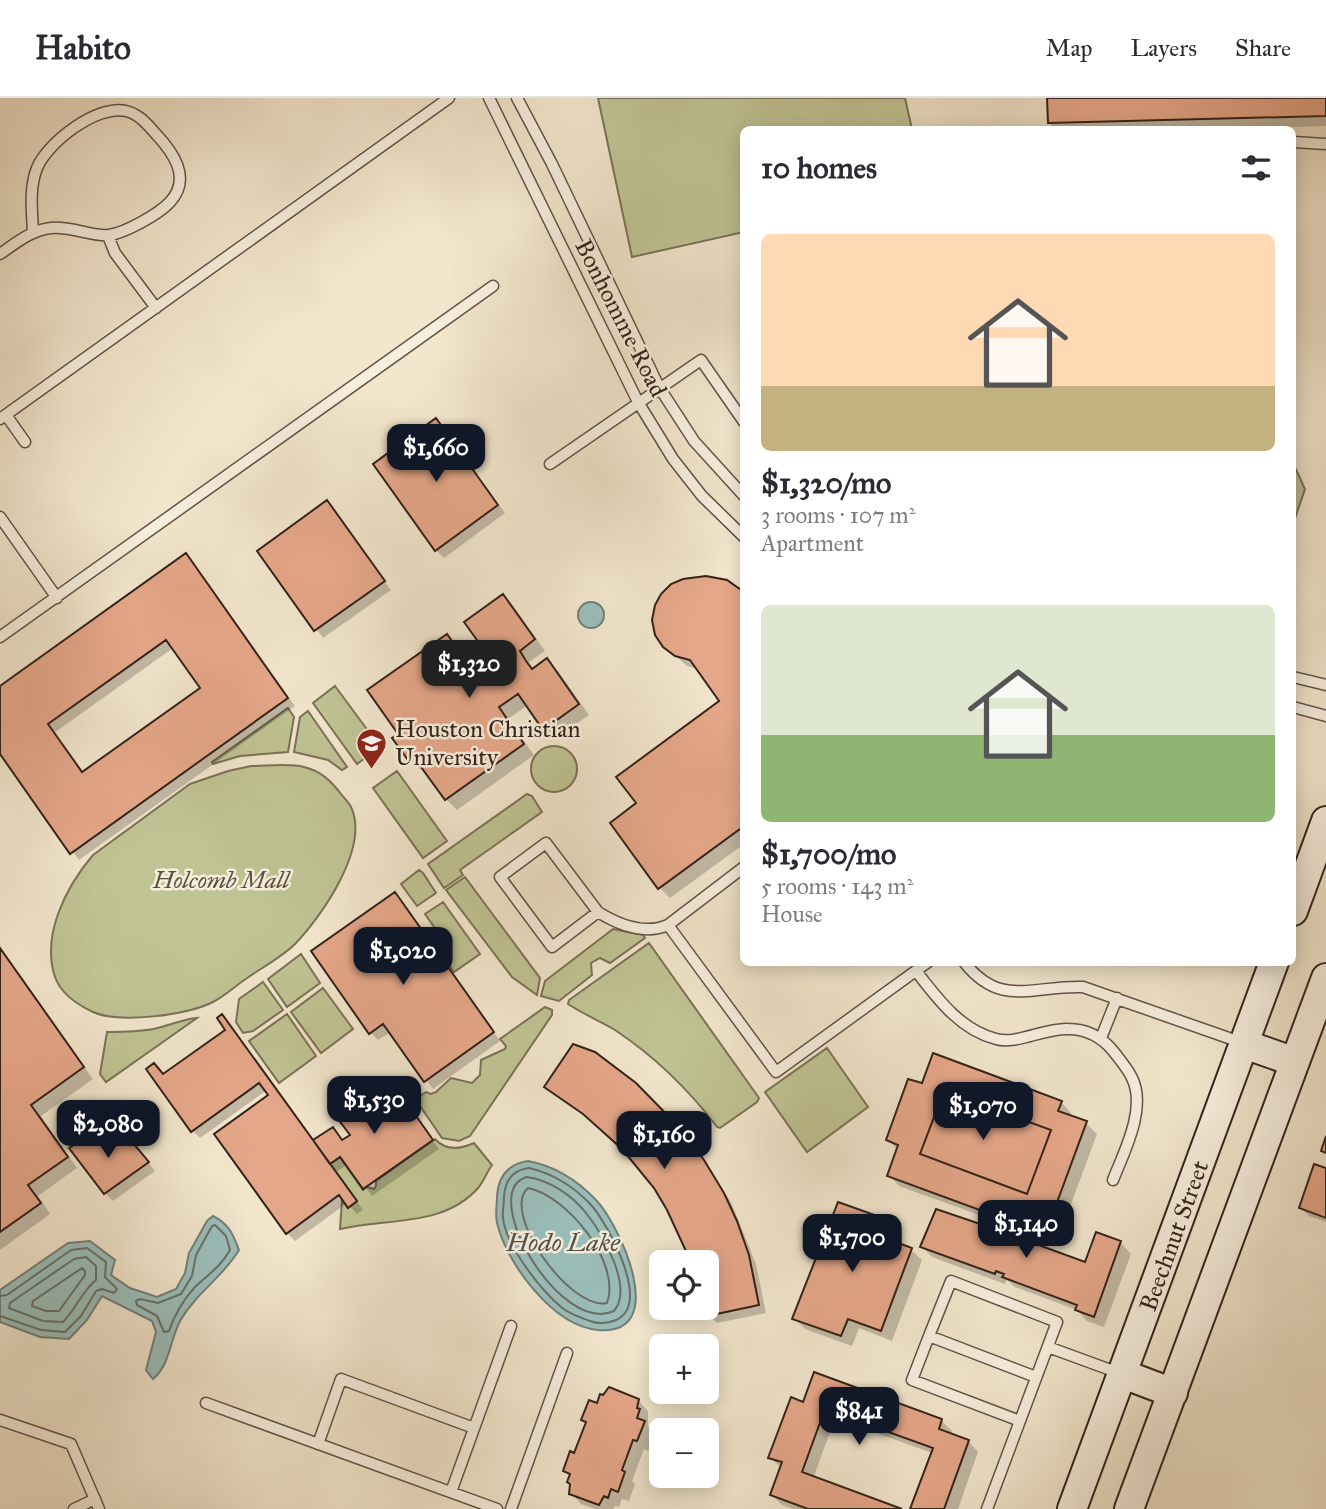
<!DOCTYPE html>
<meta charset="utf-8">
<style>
:root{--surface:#fff;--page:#f2f2f3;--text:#2b2b33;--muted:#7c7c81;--line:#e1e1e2;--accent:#111827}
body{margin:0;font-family:"IM FELL Great Primer",serif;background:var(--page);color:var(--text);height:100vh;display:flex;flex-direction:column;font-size:26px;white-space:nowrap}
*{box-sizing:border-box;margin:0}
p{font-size:23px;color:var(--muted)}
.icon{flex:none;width:38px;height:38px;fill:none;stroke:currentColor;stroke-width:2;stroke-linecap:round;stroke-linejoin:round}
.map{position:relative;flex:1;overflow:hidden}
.panel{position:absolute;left:740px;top:28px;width:556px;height:840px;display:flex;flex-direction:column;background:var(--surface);border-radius:10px;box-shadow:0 4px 18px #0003}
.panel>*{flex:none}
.buttons{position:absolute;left:649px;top:1152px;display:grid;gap:14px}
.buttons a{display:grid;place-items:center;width:70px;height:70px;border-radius:10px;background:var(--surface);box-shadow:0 4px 18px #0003;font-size:35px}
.price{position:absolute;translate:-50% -60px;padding:0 16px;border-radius:14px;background:var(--accent);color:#fff;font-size:23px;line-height:46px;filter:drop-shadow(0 2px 4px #0008)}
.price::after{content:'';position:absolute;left:50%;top:42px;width:21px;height:16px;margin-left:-10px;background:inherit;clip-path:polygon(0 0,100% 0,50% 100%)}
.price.selected{background:#222;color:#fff}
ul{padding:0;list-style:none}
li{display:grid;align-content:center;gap:14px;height:371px;padding:0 21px}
li span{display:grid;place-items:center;height:217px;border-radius:10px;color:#555}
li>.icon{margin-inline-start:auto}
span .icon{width:126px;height:126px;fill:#fffc;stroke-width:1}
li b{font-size:30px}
h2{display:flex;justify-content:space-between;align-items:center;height:84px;padding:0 21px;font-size:30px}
header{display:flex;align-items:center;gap:42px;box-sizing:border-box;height:98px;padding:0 35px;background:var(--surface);border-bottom:2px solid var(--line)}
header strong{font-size:33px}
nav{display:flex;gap:38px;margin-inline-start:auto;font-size:24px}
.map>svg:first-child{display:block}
.green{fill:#c0c394;stroke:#7a7256;stroke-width:2}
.water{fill:#9bbfbb;stroke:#71807a;stroke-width:2}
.shadow{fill:#0003;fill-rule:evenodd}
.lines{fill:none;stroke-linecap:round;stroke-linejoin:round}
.shore{stroke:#67706a;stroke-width:2}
.building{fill:#e5a789;stroke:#332219;stroke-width:2;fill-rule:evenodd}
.service-casing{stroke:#635346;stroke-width:13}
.secondary-casing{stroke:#332219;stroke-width:32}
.service{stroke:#f7efde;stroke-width:10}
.secondary{stroke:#f7efde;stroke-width:28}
.labels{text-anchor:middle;stroke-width:5;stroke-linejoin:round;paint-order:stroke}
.street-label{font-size:24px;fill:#332219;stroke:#f7efde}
.poi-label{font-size:24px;fill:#332219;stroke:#f7efde;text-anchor:start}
.park-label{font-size:24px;font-style:italic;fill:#5d523e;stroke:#f7efde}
.water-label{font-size:26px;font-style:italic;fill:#52514a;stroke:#f7efde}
</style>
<header>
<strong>Habito</strong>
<nav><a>Map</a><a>Layers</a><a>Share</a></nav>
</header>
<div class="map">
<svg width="1326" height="1411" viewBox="0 0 1326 1411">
<rect width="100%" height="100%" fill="#f2e6cd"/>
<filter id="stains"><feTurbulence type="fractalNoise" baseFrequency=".00286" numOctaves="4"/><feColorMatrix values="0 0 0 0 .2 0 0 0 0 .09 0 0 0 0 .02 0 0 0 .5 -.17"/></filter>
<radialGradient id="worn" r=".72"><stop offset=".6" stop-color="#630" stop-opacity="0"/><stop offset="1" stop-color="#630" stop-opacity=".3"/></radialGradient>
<path class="green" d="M598,0H905L912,31L744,32V134L632,159Z
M1293,365L1305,391L1293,426Z
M335,588L380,649L357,666L313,605Z
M288,610L294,619L288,654L240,658L213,666L212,664Z
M308,613L347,669L342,672L328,662L294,654L300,619Z
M531 671a23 23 0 1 1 46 0a23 23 0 1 1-46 0Z
M251,668C267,668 289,665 304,669C321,673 331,683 341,696C344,700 349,705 351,709C370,749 322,818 295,846C281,860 259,871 243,883C233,890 223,899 213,904C187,917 119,926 93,914C78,907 61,896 55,879C41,837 66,789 93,757L190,686L228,673Z
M397,673L447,743L423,760L373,690Z
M527,696L532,698L542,714L460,772L463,777L444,790L428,766Z
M419,772L423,775L436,795L417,808L401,786Z
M465,779L540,880L537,897L512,879L446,792Z
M443,804L480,856L454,874L429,838L437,833L425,816Z
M613,831L643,837L645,840L610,865L600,860L591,865L592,877L559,903L541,898L545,883Z
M649,845L759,1000L757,1004L720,1030L717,1029C689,992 654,958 615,932C600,923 583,916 568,906L569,902Z
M301,856L320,885L287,909L268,881Z
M263,884L283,912L253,933L243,935L236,924L239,901Z
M323,890L353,931L321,955L291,914Z
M545,909L552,912V917L470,1038L459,1043L442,1040L418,1005V999L426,994L431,996L436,994L451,980L472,985L480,977L481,962L505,951L506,948L500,941Z
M287,916L316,958L279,985L249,943Z
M197,920L106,984L100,976L107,934C123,934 138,934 153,931C169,928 182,921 197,920Z
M827,950L868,1009L807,1054L765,994Z
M435,1041C446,1053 461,1051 474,1045L492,1067C487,1074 484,1083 478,1090C444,1129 387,1120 340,1131L342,1102L348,1110L357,1103L330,1066L340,1059L363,1092L367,1089L374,1091L376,1088V1083Z"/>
<path class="water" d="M578 517a13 13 0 1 1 26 0a13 13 0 1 1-26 0Z
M528,1063C555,1068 577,1082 596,1102C620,1127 671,1238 598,1232C553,1228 507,1166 497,1125C495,1117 497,1107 497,1099C498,1078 508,1066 528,1063Z
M213,1118C229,1126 233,1136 239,1152C223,1179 196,1195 180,1223C170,1242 170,1267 153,1281L146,1272L156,1234L152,1223L102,1198L87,1222L69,1241L40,1239L0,1224V1192L68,1145L90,1143L115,1162L111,1177L130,1190L157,1199L176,1191L185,1175L189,1155L207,1123Z"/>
<path class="shadow" d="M1049,0H1326V28L1203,32H1056L1049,25Z
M436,322L505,415L444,460L436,452Z
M327,405L391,492L323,540L260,453Z
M186,458L295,608L79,762L0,653V591ZM173,550L202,591L83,676L54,635Z
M744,496V746L670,800L660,790L612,725L638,706L721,604L698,571L687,568L664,548Z
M503,498L514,509L545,553L529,564L534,572L547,563L558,573L589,617L555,641L528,607L508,621L534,657L457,712L446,701L423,669L420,671L409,661L400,636L447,538L477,577L495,564Z
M395,796L402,804L500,943L433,991L391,934L378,942L371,935Z
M0,851L93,981L41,1018L77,1070L38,1098L50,1116L0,1152Z
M222,918L315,1044L333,1031L343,1043L352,1038L378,1004L387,1013L399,1004L394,990L439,1051L372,1098L348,1066L336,1074L363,1112L357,1116L347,1105L295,1143L287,1135L270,997L267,992L200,1040L193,1033L154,967L164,978L227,932Z
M635,986L689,1042L731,1104L756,1166L766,1215L717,1225L709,1217L707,1209V1164L684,1140L655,1089L626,1053L593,1024L547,989Z
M923,988L1061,1004L1071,1015L1070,1019L1086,1025L1097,1036L1060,1136L1030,1125L1026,1134L899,1088L889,1077L898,1052L888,1042Z
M141,1056L155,1073L113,1103L105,1095Z
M1326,1072V1124L1309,1118L1301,1110Z
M885,1122L895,1133L891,1144L911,1152L922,1162L892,1243L859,1230L852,1248L805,1231L794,1220Z
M1009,1137L1017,1145L1086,1166L1098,1137L1121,1145L1131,1156L1104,1229L1087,1223L1077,1212L1015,1189L1007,1182L1005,1186L932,1159L922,1148Z
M638,1302L648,1313V1328L655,1335L648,1353L644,1351L632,1383L635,1386L629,1403L622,1401L619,1409L615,1408L613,1411H595L581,1406L571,1395V1379L565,1372L575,1357L587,1326L583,1322L598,1307Z
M804,1306L941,1322L952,1333L951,1337L968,1343L978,1354L958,1411H912L932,1355L835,1320L813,1381L897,1411H793L782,1407L772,1397L781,1370L770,1359Z"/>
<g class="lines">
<path class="shore" d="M529,1070C552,1075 575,1089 592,1108C608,1127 652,1206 616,1222C607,1226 598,1226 590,1223C579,1219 569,1216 561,1209C540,1191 506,1148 503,1120C502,1114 504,1106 504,1099C505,1083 512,1072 529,1070Z
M527,1079C549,1082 572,1097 586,1115C602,1135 634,1189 614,1213C560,1238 476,1093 527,1079Z
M528,1090C566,1097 622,1165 607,1205C570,1213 500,1114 528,1090Z
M215,1127L226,1138L230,1152C222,1167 208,1177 195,1189C184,1201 174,1218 169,1233L164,1234L157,1218L137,1207L136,1203L140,1201L158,1205L181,1196L192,1178L196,1157L212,1128Z
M86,1159L96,1168V1182C82,1193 76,1211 63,1224L43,1223L9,1210L10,1205L74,1161Z
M82,1170L85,1173V1177L59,1213H46L32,1208L33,1203Z
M0,1198L7,1197L71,1152L87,1150L106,1164L105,1179L117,1191L114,1195L102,1191L96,1193L81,1218L65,1234L41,1232L0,1218"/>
</g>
<path class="building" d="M1047,0H1326V18L1048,25Z
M436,320L498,407L435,453L373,366Z
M327,402L385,483L314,533L257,453Z
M186,455L288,600L70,756L0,656V588ZM166,542L200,590L82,674L48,626Z
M706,478L727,482L744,494V728L658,791L610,725L636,705L616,679L719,603L690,562L675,558L663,549L655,537L652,522L655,507L661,496L671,486L683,481Z
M503,496L535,541L520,553L526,563L532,571L547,560L579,606L543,632L518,596L499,609L524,646L445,702L413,658L408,662L392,640L398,636L367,592L447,536L475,576L484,570L492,563L464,524Z
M395,794L494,934L424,984L383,926L369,936L311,853Z
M0,850L84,969L31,1007L68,1059L28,1087L41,1105L0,1134Z
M222,916L357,1103L348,1110L339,1097L286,1136L214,1036L268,997L259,985L191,1034L146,971L154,965L163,976L225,932L217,920Z
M573,946L595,954L636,985L682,1032L704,1062L724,1095L737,1123L749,1157L759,1207L707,1218L705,1209H707V1164H691L667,1112L654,1090L622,1051L583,1016L544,989Z
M933,955L1062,1003L1058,1013L1087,1023L1049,1126L1019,1115L1015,1125L887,1078L898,1047L886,1042L908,981L922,985ZM944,993L1051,1032L1027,1096L920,1056Z
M395,988L433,1042L363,1091L340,1059L330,1066L313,1042L333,1029L342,1042L350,1037L338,1021L339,1008L346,997L358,992L366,993L379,1002L386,1012L396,1004L388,992Z
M944,993L1051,1032L1027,1096L920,1056Z
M92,1037H107L134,1046L149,1064L104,1096L69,1050Z
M1326,1038V1055L1321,1053Z
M1314,1066L1326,1070V1120L1299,1110Z
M838,1104L886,1121L880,1138L912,1150L881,1233L848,1221L841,1238L792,1221Z
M936,1111L1010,1136L1008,1140L1015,1143L1017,1139L1085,1164L1096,1134L1121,1143L1094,1219L1075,1212L1077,1207L1002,1179L1004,1176L996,1173L995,1176L920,1149Z
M814,1274L942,1321L939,1331L969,1342L944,1411H910L933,1350L825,1311L802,1374L902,1411H808L770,1397L782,1364L768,1360L791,1299L803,1304Z
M609,1289L639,1301L637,1310L640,1311L637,1320L645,1323L637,1343L633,1342L622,1372L625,1374L618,1394L611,1391L608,1400L604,1398L599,1407L569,1396L570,1386L567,1384L570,1376L563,1373L570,1353L574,1355L586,1324L581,1322L589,1302L597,1305L600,1296L603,1297Z"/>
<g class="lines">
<defs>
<path id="service" d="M489,0L638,304L673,361L702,398L744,439
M517,0L552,66L659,289L694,343L744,398
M1293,44L1326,46
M108,138L115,155L156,210
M0,156C16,145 31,132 51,130C71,128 94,139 109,137C125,135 159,116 170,104C192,80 173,54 155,35C147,26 139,16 126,13C97,6 47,45 37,70C29,90 32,113 33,134
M6,317L25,344
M0,321L449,0
M550,366L701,262L744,324
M0,419L57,500
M0,539L493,188
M1293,579L1326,587
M1293,609L1326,618
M546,745L598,814L552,849L500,779Z
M744,769L668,827L776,974L928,864
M598,814C619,827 645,837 668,827
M964,864C1001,911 1033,887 1083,889L1243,945
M916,873C937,900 960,932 996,941C1016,947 1044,930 1068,931C1087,931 1102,939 1114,954C1120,962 1128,971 1132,980C1147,1010 1124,1054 1113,1082
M1101,940L1117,900
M929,1238L912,1282L1020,1323
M1048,1249L1119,1275
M206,1305L497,1411
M0,1322L71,1346L99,1411
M318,1346L341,1281L474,1330
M451,1394L511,1228
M74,1411L95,1401
M511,1411L567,1255
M987,1411L1057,1224L951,1183L929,1238L1036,1279"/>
<path id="secondary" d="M1293,813L1326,723
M1244,946L1295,964
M1123,1276L1173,1295
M1072,1411L1274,864
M1129,1411L1326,880"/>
</defs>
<use href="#service" class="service-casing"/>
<use href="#secondary" class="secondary-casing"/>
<use href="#service" class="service"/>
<use href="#secondary" class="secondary"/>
</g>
<defs>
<symbol id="university-pin" viewBox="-11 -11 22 30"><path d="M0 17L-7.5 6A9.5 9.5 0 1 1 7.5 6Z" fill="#8f2418" stroke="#f7efde"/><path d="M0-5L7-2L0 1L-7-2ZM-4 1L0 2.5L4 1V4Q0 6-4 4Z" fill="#fff"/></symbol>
</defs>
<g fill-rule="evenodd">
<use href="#university-pin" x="354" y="628" width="35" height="47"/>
</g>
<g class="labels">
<g class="street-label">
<text transform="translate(621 220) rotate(63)" y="8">Bonhomme Road</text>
<text transform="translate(1174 1138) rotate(-70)" y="8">Beechnut Street</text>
</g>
<g class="poi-label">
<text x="395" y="639">Houston Christian<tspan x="395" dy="28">University</tspan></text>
</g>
<g class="park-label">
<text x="221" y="790">Holcomb Mall</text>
</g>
<g class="water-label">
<text x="563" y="1153">Hodo Lake</text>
</g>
</g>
<rect width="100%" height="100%" filter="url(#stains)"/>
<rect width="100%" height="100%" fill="url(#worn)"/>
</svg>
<div class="buttons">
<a><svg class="icon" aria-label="locate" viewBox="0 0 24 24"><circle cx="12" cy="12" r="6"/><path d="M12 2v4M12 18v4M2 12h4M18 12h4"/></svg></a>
<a>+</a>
<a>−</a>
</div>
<b class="price" style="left:436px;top:386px">$1,660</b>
<b class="price selected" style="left:469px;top:602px">$1,320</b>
<b class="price" style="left:403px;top:889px">$1,020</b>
<b class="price" style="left:374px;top:1038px">$1,530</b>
<b class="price" style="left:983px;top:1044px">$1,070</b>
<b class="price" style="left:108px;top:1062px">$2,080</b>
<b class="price" style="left:664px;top:1073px">$1,160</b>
<b class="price" style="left:1026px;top:1162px">$1,140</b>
<b class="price" style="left:852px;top:1176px">$1,700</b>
<b class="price" style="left:859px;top:1349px">$841</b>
<section class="panel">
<h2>10 homes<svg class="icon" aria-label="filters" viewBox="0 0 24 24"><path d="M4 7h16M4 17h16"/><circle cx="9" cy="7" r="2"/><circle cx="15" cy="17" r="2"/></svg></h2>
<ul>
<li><span style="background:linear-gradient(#ffd9b3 70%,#c2b280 0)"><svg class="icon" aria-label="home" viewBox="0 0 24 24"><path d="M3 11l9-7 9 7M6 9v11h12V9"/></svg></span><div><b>$1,320/mo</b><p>3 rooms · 107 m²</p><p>Apartment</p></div></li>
<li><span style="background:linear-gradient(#dfe7d0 60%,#8fb573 0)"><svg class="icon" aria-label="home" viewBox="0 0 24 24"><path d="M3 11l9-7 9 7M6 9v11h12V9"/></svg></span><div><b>$1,700/mo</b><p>5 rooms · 143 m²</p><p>House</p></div></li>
</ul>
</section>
</div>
